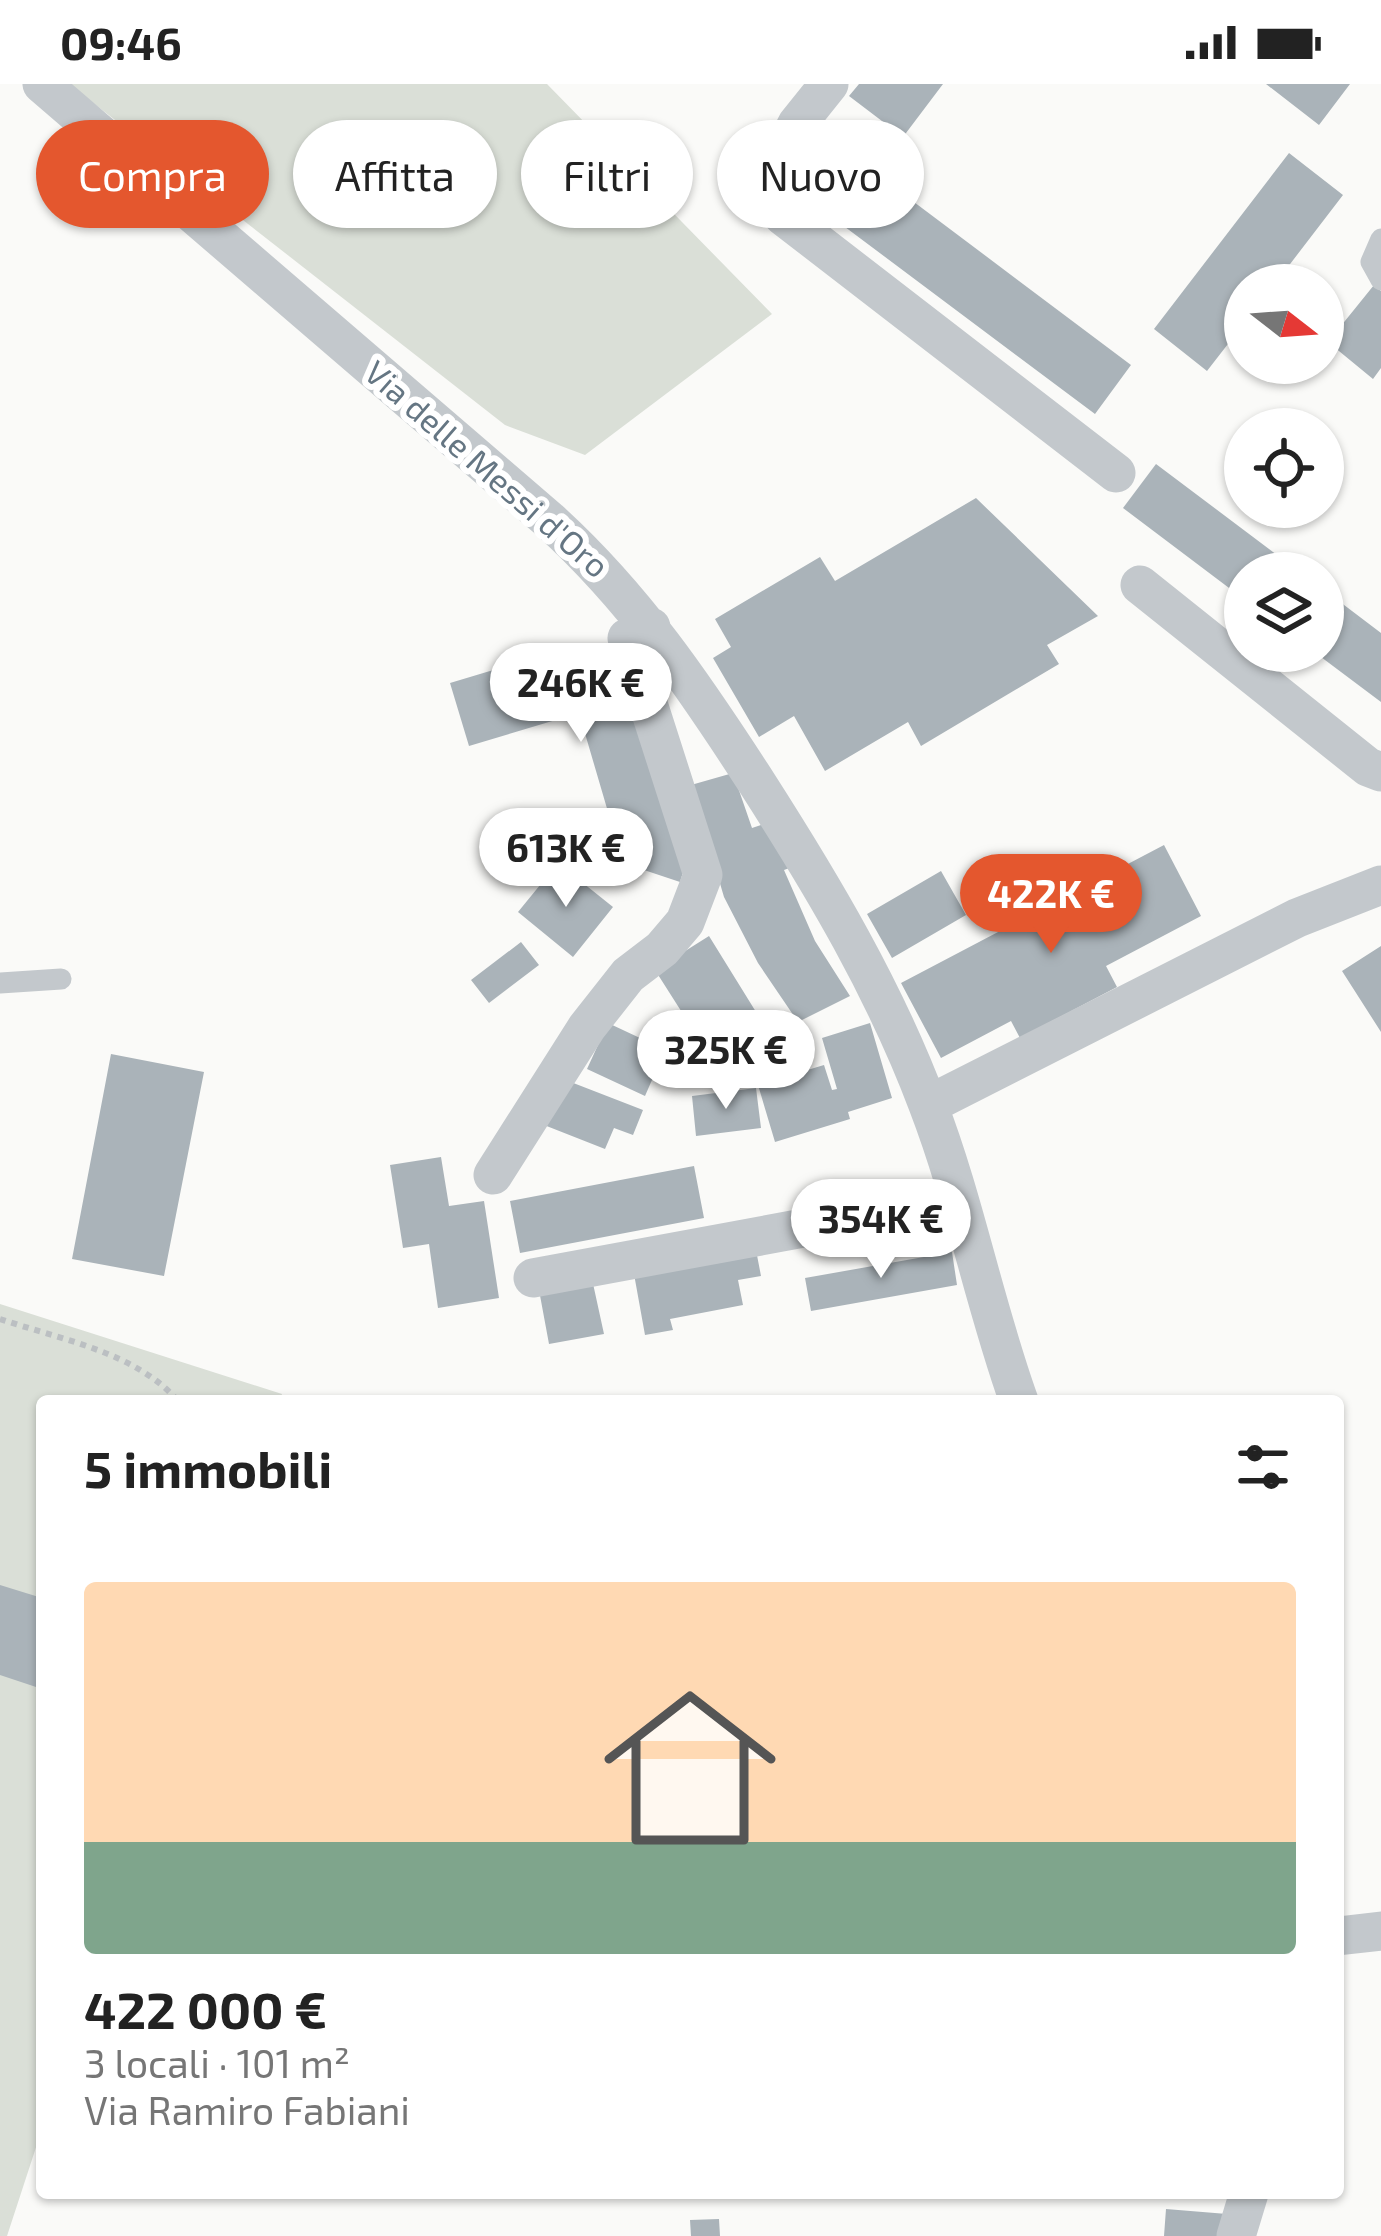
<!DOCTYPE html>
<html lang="it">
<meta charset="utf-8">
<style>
:root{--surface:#fff;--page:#f6f6f6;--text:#222;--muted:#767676;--accent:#e4572e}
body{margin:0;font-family:"Exo 2",sans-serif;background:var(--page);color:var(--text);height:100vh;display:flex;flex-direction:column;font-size:45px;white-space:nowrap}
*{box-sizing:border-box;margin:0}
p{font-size:39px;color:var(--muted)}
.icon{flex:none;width:66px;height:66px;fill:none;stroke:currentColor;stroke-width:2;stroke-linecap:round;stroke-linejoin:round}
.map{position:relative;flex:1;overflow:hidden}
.panel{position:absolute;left:36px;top:1311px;width:1308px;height:804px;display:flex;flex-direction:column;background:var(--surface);border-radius:12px;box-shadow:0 3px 9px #0004}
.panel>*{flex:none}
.guide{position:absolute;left:36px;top:36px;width:1311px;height:108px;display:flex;gap:24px}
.needle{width:78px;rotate:107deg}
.fabs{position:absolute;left:1224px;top:180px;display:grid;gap:24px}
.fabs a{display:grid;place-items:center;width:120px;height:120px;border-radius:50%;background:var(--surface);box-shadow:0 3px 9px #0004;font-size:60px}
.price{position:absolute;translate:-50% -102px;padding:0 27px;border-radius:42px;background:#fff;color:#222;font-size:39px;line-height:78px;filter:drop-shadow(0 3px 6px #0008)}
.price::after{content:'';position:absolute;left:50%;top:72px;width:36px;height:27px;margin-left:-18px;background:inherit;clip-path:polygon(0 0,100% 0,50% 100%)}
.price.current{background:var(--accent);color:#fff}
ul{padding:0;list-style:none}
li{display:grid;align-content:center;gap:24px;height:636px;padding:0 48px}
li span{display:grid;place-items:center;height:372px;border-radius:12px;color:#555}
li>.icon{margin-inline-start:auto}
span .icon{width:216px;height:216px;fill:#fffc;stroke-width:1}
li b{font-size:51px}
h2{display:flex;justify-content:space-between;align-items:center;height:144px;padding:0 48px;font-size:51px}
.chip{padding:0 42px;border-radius:54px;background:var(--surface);box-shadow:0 3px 9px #0004;font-size:42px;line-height:108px}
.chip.current{background:var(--accent);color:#fff}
.status{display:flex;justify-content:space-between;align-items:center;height:84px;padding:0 60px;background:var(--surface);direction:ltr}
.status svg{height:33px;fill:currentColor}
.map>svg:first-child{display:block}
.green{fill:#dadfd7}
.building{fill:#aab3b9}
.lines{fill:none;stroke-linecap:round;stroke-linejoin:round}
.path{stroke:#bbbfc2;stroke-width:6;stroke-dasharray:6 6;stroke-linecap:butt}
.service{stroke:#c3c8cc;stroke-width:21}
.minor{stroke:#c3c8cc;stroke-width:39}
.labels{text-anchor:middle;stroke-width:12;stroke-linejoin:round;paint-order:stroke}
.street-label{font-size:33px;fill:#657683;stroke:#fff}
</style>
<div class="status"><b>09:46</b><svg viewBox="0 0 49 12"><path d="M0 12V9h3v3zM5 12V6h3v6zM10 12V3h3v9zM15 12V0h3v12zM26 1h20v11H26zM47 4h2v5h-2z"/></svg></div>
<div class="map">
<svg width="1381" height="2152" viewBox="0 0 1381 2152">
<rect width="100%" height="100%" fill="#fafaf8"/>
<path class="green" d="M69,0H547L772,230L585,371L505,341Z
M0,1220L282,1310L280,1317H42V2045L7,2152H0Z"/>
<path class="building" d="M859,0H943L903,53L849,12Z
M1266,0H1350L1319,41Z
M1289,69L1343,111L1274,201H1245V238L1207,287L1154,245Z
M866,82L1131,281L1095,330L829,131Z
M1374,201L1381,207V284L1373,295L1328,258Z
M1156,380L1301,489H1245V516L1123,424Z
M976,414L1098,532L1047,561L1059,580L921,662L908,638L825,687L794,632L759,653L713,574L731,563L715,535L820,473L835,497Z
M1323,505L1381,549V618L1313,567H1323Z
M577,561L594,619L623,610L628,628L637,625L684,785L680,798L623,779L579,629L469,662L450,599Z
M733,689L752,744L764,740L792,783L784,786L815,857L850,912L798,938L758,879L724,813L691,701Z
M1164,761L1201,832L1106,882L1117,903L1020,954L1011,937L941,974L901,899Z
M558,779L613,823L573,873L518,828Z
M941,787L966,831L892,874L867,830Z
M709,852L761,936L728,957L738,973L707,994L699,982L677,996L662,973L645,1012L587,985L608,939L657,962L690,941L655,886Z
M521,858L539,881L489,919L471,896Z
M1381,862V948L1342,887Z
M870,939L892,1014L848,1028L850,1035L775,1058L758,1001L824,981L832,1006L837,1005L822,954Z
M111,970L204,988L164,1192L72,1175Z
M563,995L643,1026L633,1051L614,1044L605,1065L544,1041Z
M756,1004L761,1044L696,1052L692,1012Z
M441,1073L449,1122L484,1117L499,1214L438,1224L429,1160L403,1164L390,1081Z
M694,1082L704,1134L520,1169L510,1117Z
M756,1166L761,1192L738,1196L743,1221L670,1235L673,1246L645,1251L634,1190Z
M952,1168L957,1201L811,1227L805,1194Z
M592,1195L604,1250L549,1260L539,1206Z
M0,1501L42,1514V1605L0,1591Z
M1166,2125L1227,2130L1218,2152H1164Z
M719,2135L720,2152H691L690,2136Z"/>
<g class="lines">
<path class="path" d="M0,1235C59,1255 136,1268 178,1317"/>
<path class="service" d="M1381,155L1371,178L1381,196
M0,899L61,895"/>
<path class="minor" d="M42,0L549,436C635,514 695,603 757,699C823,802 885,906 928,1021C965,1117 984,1220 1019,1317
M829,0L797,40L772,88L783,132L1116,389
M1140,501L1368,683L1381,688
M928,1021L1297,834L1381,801
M493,1091L587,943L628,891L662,865L685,838L703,791L627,554L651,543
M533,1194L955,1116
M1338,1852L1381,1847
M1236,2152L1249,2109"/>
</g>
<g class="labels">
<g class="street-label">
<text transform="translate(487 385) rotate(41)" y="12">Via delle Messi d'Oro</text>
</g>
</g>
</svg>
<div class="fabs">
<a><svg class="needle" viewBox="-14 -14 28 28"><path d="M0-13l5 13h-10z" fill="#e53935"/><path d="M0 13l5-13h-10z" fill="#767676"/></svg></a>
<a><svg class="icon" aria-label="locate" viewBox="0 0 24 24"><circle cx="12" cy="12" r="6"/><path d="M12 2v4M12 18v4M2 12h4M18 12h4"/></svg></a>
<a><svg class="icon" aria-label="layers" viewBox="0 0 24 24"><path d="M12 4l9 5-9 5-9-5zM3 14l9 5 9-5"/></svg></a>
</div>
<b class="price" style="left:581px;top:661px">246K €</b>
<b class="price" style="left:566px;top:826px">613K €</b>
<b class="price current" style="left:1051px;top:872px">422K €</b>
<b class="price" style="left:726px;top:1028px">325K €</b>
<b class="price" style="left:881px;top:1197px">354K €</b>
<div class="guide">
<a class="chip current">Compra</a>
<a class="chip">Affitta</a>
<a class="chip">Filtri</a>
<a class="chip">Nuovo</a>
</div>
<section class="panel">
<h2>5 immobili<svg class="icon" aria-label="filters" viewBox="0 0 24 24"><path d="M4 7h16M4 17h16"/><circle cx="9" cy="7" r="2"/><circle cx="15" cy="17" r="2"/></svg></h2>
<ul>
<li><span style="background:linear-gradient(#ffd9b3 70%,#7fa58c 0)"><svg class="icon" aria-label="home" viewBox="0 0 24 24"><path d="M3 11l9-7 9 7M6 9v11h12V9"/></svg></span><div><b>422 000 €</b><p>3 locali · 101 m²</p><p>Via Ramiro Fabiani</p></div></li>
</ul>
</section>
</div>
